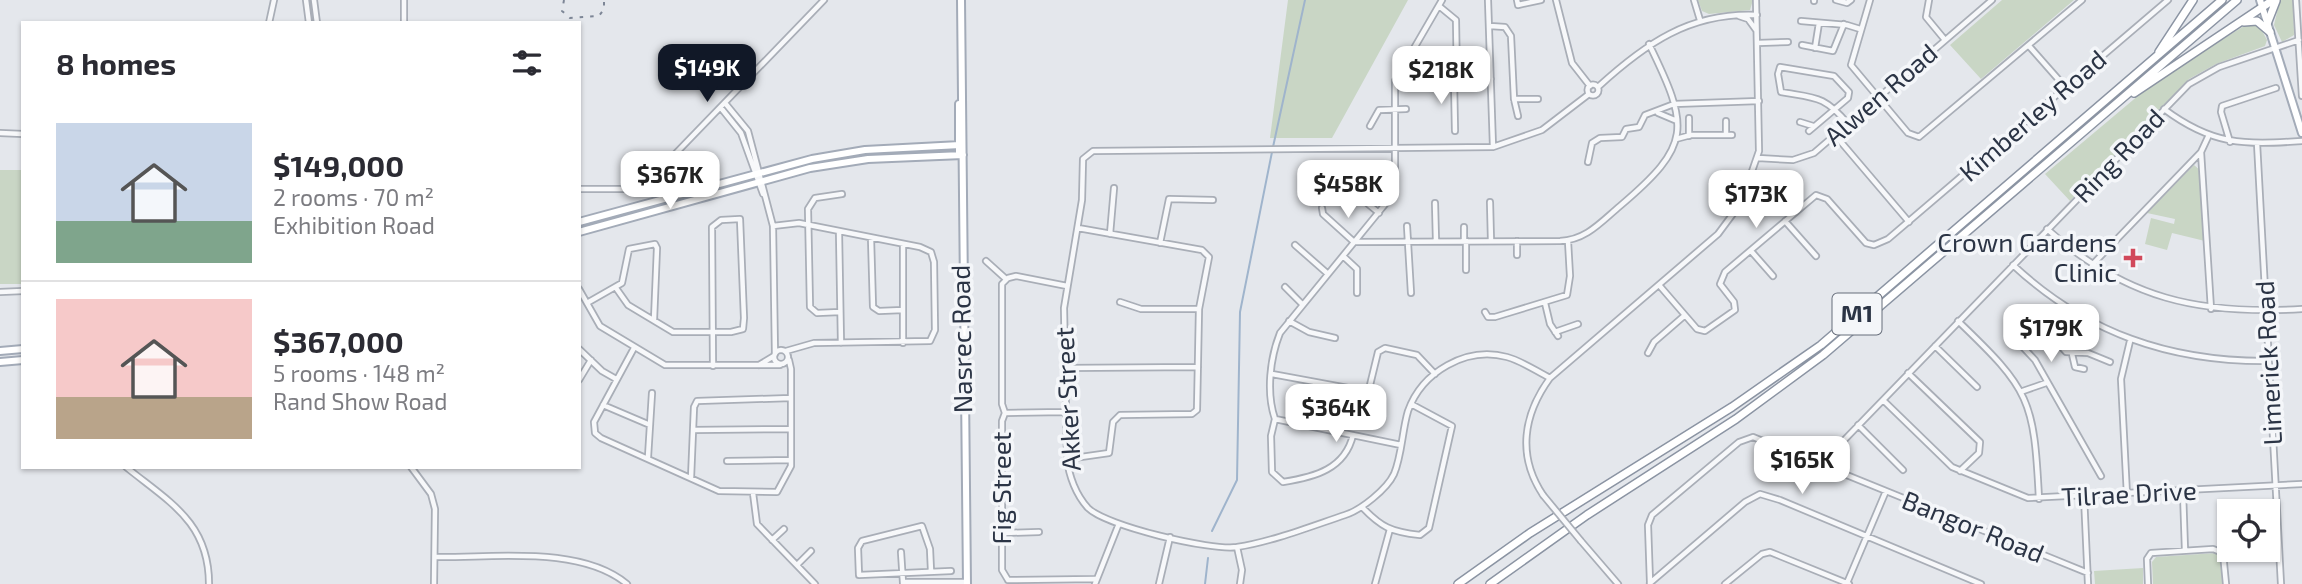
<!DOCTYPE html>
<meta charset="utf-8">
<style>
:root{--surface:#fff;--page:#f2f2f3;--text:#2b2b33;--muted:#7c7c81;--line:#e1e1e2;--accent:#111827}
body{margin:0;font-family:"Exo 2",sans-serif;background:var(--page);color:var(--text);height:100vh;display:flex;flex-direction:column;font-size:26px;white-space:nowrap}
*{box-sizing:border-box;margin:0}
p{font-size:23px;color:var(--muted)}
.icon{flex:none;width:38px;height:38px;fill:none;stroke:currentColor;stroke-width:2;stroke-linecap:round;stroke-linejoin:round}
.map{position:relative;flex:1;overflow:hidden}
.side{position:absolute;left:21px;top:21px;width:560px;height:448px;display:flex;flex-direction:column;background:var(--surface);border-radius:0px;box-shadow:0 2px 5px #0004}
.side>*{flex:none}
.tools{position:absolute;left:2217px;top:499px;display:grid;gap:14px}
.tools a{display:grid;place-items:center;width:63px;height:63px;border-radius:0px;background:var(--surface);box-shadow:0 2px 5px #0004;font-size:35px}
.price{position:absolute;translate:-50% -60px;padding:0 16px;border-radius:14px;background:#fff;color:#222;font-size:23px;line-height:46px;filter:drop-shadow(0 2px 4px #0008)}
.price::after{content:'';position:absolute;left:50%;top:42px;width:21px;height:16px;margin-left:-10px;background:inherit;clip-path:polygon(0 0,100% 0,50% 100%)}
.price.current{background:var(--accent);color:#fff}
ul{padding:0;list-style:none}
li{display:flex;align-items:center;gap:21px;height:175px;padding:0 35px}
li+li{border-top:2px solid var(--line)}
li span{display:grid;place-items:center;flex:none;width:196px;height:140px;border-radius:0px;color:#555}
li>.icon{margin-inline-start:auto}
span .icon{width:84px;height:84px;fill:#fffc;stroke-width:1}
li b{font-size:30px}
h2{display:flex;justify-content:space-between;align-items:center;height:84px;padding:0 35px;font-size:30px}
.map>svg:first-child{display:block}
.green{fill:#c9d6c5}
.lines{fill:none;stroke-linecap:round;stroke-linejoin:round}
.stream{stroke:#9fb4cc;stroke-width:2}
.minor-casing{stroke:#a9aeb7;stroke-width:8}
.major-casing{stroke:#a3abb8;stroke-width:10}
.highway-casing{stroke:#8b94a3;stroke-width:10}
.minor{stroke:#f7f8fa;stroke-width:4.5}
.major{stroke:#fff;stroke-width:6}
.highway{stroke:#fff;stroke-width:7}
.rail{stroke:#7d8696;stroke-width:2;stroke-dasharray:3.5 7;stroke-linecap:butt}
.minor-bridge-casing{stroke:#a9aeb7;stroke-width:8;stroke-linecap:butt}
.minor-bridge{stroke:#f7f8fa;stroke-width:4.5}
.poi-dot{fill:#d1495b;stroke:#f4f6f9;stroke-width:2.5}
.labels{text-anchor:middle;stroke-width:7;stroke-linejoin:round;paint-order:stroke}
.shield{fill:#f4f6f9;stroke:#676e7b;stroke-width:2}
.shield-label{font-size:24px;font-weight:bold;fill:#2b3445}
.street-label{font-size:26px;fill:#2b3445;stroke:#f4f6f9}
.poi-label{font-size:26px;fill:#2b3445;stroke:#f4f6f9;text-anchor:end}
</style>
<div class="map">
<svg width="2302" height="584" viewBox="0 0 2302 584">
<rect width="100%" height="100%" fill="#e4e7ec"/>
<path class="green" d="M1288,0H1408L1332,138H1270Z
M1698,0H1753L1750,10L1709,14L1702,11Z
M2002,0H2074L1981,79L1950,45Z
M2280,0H2293L2294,35L2282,42L2274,25Z
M2249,23L2260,27L2267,40L2265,46L2216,64L2189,79L2070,201L2045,174L2158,79Z
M2194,165L2201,171L2205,241L2172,233L2167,250L2145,244L2151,218L2174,224L2175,219L2147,213Z
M0,170H23V284H0Z
M2216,553L2221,559L2222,584H2153L2152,562L2156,557Z
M2143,568V584H2095L2094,571Z"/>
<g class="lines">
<path class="stream" d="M1273,147L1305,0
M1212,531L1237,480L1240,312L1272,152
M1205,584L1208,558"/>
<defs>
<path id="minor" d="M306,0L309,23
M314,0L317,23
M404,0V23
M1488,0L1493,147
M1517,0L1518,5L1541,0
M1556,0L1572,63L1590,86
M1694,0L1700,20
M1836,0L1847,3L1851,0
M1870,0L1851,65L1908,133L1919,137L2082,0
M1929,0L1926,17L1945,40
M2296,0L2302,96
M1814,1V0
M1439,6L1456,20L1457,80
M1739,16L1748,19L1756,30
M1801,21L1847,25L1860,29
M269,23L274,0
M1490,26L1505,27L1511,36L1514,99H1538
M1758,43L1788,42
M1802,45L1833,51L1844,24
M2029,46L2066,88
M1815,48L1819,23
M1433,64V80
M1454,80L1455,131
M1395,81L1491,79
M1587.5 90a5.5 5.5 0 1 1 11 0a5.5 5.5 0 1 1-11 0Z
M1598,87C1645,44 1690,12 1757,15
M1514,99L1518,116
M725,103L748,131L773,226L775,354
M721,108L741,133L763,194
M2164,109C2212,145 2243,145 2302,141
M1658,113L1677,121
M1689,118V136
M1726,121V135
M1800,122L1813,126
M1370,126L1379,110L1406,109
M1809,131L1848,98L1849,92L1834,76L1780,67L1778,74L1781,92C1815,98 1824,95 1848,124
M0,133L23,134
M1835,135L1909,222
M2208,137L2201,152L2211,309
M1676,139L1691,135H1732
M2230,142L2221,112L2222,106L2276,88
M2257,143L2281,584
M1758,158L1793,160L1814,153L1992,0
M1588,162L1592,143L1600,138L1622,137L1626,129L1639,127L1645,115L1674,104L1759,101
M579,189H625L651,179L824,0
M1490,202L1491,241
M1435,203L1436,241
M1368,204L1379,213
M1322,208L1323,214L1354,242L1560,241C1586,240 1601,222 1620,206C1692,145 1690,128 1649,44
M1785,221L1816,256
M773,226L799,223L920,247L931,252L934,262L935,330L930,341L814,343L786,351
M1407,226L1411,293
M1464,227V241
M2047,229C2126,299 2199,315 2302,309
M839,232L841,343
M1110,234L1114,188
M871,238L873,307L879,311L903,310
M1466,241V270
M1517,241V255
M1160,243L1169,199L1213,200
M903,245V343
M1295,245L1328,274
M1751,251L1773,276
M1343,256L1357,269V293
M986,261L1006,279
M2013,265C2086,333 2170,362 2269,361
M2092,265L2200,153
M1659,285L1697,329L1705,331L1735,310L1734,302L1720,284L1725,272L1816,195L1827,199L1866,243L1874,245L1888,239L2168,0
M1285,287L1302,304
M616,288L628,305L673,332H731L743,329L744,318L740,219L721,220L712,227L713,366
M579,289L600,326L665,365H780
M0,292L23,291
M1120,302L1141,309H1199
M587,303L622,283L629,249L655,244L657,248L654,320
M1545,303L1550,324L1558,336
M840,312L817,313L810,307L808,209L815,198L842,194
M1485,312L1488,317H1495L1567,295L1570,276L1568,241
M1289,321L1309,332L1335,338
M1958,321C2030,390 2034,399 2039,499
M1555,332L1578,324
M1935,346L1977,387
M634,348L594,422L595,433L601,438L719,491L777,492L791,466V369L789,360
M579,349L602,371L616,379
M774 357a7 7 0 1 1 14 0a7 7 0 1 1-14 0Z
M1648,353L1654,342L1684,316
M2072,354L2075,367L2084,369
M759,365L774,356
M1064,368L1198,367
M1908,373L1980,442L1979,453L1960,471
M1272,374L1364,391L1370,385L1378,352L1385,348L1417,355L1435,374
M1550,378C1536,371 1522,361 1507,357C1466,346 1422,372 1408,411C1402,431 1402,455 1394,474C1387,489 1361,510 1345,515C1312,526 1271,542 1237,547C1211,551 1106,526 1088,508C1076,495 1069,476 1067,459L1064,308L1082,200L1083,159L1093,151L1493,147L1542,130L1589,94
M579,380L591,360
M2023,391L2046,383
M1883,400L1952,467L2028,498L2302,484
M603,405L650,425
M1005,413L1002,404V284L1008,278L1016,276L1067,286
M1005,413L1002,421V570L1008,580
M1005,413L1064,412
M1275,419C1266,393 1270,358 1280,333L1391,197L1395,184V81L1442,0
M1275,419L1271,436L1272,472L1283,482C1315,477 1345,469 1353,435
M1275,419L1401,445
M1858,425L1903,470
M693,430L791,429
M648,457L652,393
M1067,459L1109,453L1113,422L1120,415L1192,414L1197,410L1199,309L1209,257L1202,250L1078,228
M727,461L791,460
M1821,464L2189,84L2219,67L2299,40
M126,467C169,502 209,522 209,584
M411,467L431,494L435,509L434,584
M2101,476L2035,360L2019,343L2018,335L2028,324L2035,322L2043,326L2066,352L2088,353L2110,362
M691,478L694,407L697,401L791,398
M2183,492L2185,550
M753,493L757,524L815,584
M1543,495C1517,456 1523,415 1550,378L1718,234L1741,203L1759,151L1756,0
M2127,495L2121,379L2130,341
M2084,496L2088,584
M1362,507C1381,527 1391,532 1420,535L1429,528L1452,426L1411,404
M1003,533L1039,532
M772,540L784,529
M1581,541L1618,584
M1237,547L1242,570L1240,584
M901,552L903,583
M435,557C494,558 580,545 627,584
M797,565L811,551
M931,571L930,549L922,526L862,541L858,548L859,575L951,571
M1008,580L1095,579
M903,582H967
M1650,582L1648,525L1652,515L1739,442L1753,437L2088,573
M1650,583L1745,502L1760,494L1780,500L1981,584
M1847,583L1886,491
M1095,584L1118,526
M1159,584L1170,537
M1375,584L1390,529
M1725,584L1762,554L1770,552L1849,584
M2148,584L2147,559L2151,553L2213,549L2223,553L2226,584"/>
<path id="major" d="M961,0L967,584
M2260,0L2302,133
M959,152V104
M579,222L812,159L865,150L960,145
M579,232L810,168L868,159L963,155
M0,351L23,349
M0,362L23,360"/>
<path id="highway" d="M2244,22L2257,21L2270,32
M2267,24L2276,1
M2159,52L2193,0
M2134,93L2273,0
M1458,584L1530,533L1732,407L1821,345L2222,0
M1490,584L1587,515L1736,419L1823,355L2237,0"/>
</defs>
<use href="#minor" class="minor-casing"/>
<use href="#major" class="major-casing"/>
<use href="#highway" class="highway-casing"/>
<use href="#minor" class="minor"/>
<use href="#major" class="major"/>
<use href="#highway" class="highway"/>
<path class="rail" d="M564,0L562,11L570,18L599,16L604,9V0"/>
<defs>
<path id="minor-bridge" d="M1543,495L1581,541"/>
</defs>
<use href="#minor-bridge" class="minor-bridge-casing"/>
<use href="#minor-bridge" class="minor-bridge"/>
</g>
<path class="poi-dot" d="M2129.5 247.5h7v7h7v7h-7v7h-7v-7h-7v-7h7z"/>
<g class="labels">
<rect class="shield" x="1832.5" y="293.5" width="49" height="41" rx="5"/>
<g class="shield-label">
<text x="1857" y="322">M1</text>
</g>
<g class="street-label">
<text transform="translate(1881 95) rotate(-41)" y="9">Alwen Road</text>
<text transform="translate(2033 116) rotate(-41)" y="9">Kimberley Road</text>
<text transform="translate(2119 156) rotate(-46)" y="9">Ring Road</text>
<text transform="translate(962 339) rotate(-91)" y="9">Nasrec Road</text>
<text transform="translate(2269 363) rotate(-93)" y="9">Limerick Road</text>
<text transform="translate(1068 399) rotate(-93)" y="9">Akker Street</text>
<text transform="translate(1002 488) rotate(-90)" y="9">Fig Street</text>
<text transform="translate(2129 494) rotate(-3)" y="9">Tilrae Drive</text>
<text transform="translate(1973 527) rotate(22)" y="9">Bangor Road</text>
</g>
<g class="poi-label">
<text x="2117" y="252">Crown Gardens<tspan x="2117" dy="30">Clinic</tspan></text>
</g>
</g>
</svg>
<div class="tools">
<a><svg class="icon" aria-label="locate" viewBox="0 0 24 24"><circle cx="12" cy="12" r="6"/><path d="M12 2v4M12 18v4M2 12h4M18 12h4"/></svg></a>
</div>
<b class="price current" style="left:707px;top:104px">$149K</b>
<b class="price" style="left:1441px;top:106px">$218K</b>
<b class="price" style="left:670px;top:211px">$367K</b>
<b class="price" style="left:1348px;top:220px">$458K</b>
<b class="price" style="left:1756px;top:230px">$173K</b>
<b class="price" style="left:2051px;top:364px">$179K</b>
<b class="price" style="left:1336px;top:444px">$364K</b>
<b class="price" style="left:1802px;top:496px">$165K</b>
<section class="side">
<h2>8 homes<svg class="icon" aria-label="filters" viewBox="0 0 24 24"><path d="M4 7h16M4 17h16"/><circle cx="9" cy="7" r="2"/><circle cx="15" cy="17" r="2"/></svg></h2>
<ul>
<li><span style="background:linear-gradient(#c9d6e8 70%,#7fa58c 0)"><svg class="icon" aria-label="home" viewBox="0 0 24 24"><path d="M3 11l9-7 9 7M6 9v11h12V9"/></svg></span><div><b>$149,000</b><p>2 rooms · 70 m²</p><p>Exhibition Road</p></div></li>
<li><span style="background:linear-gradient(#f6c9c9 70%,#b9a48a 0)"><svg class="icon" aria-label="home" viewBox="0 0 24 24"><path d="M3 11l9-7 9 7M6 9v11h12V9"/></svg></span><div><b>$367,000</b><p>5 rooms · 148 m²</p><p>Rand Show Road</p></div></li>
</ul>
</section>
</div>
